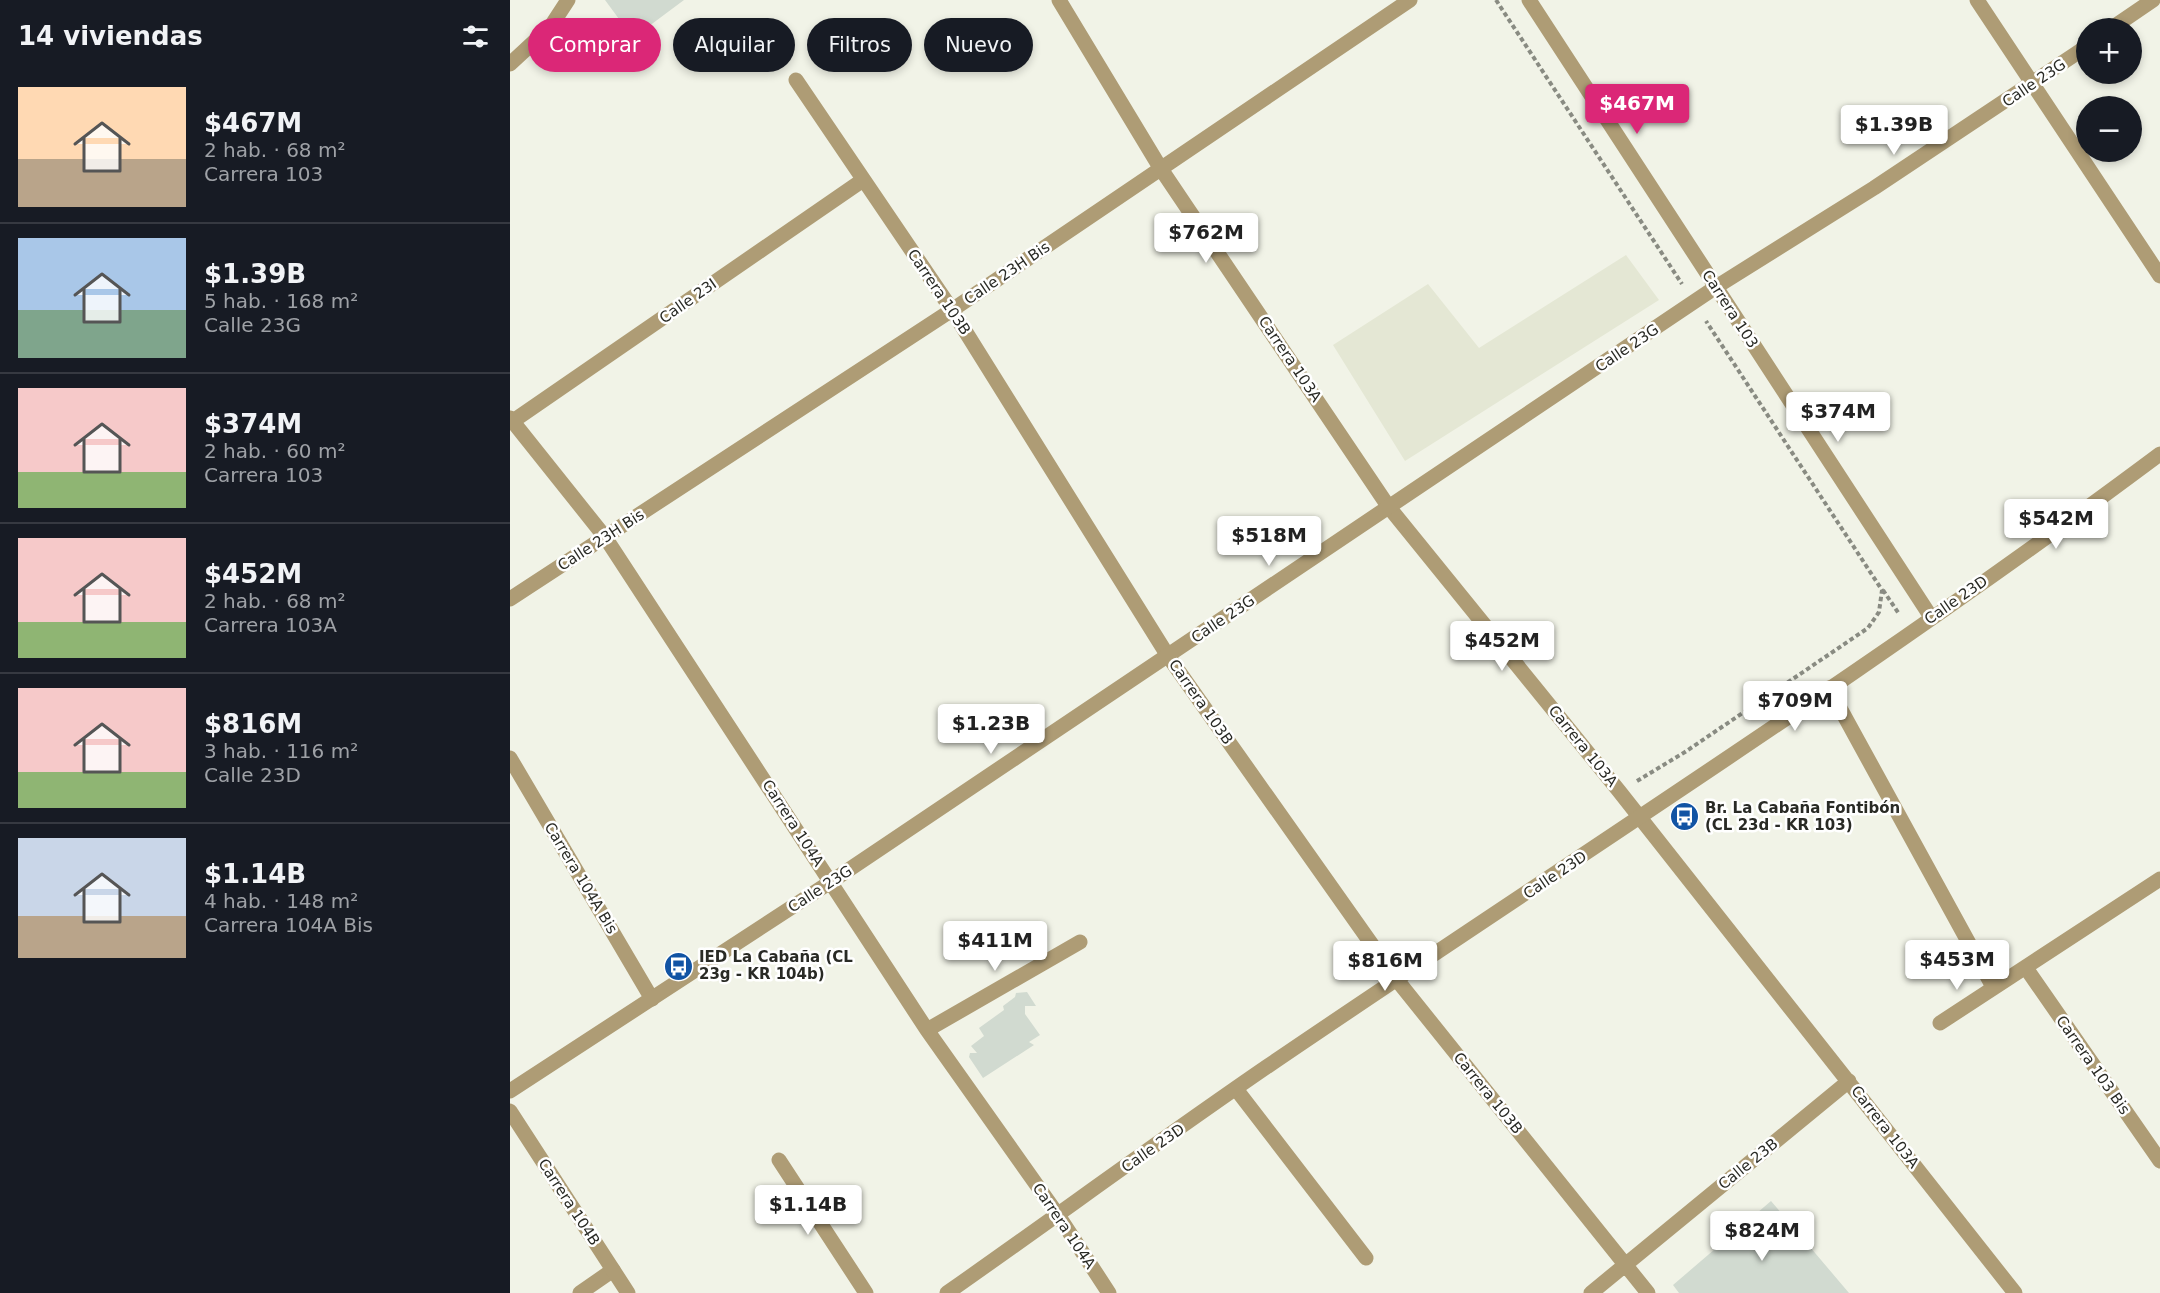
<!DOCTYPE html>
<html lang="es">
<meta charset="utf-8">
<style>
:root{--surface:#171b24;--page:#20242c;--text:#f1f3f6;--muted:#9ea1a6;--line:#363941;--accent:#db2777}
body{margin:0;font-family:"DejaVu Sans",sans-serif;background:var(--page);color:var(--text);height:100vh;display:flex;flex-direction:column;font-size:22px;white-space:nowrap}
*{box-sizing:border-box;margin:0}
p{font-size:20px;color:var(--muted)}
.icon{flex:none;width:33px;height:33px;fill:none;stroke:currentColor;stroke-width:2;stroke-linecap:round;stroke-linejoin:round}
.map{position:relative;flex:1;overflow:hidden}
.side{display:flex;flex-direction:column;background:var(--surface);width:510px}
.side>*{flex:none}
.guide{position:absolute;left:18px;top:18px;width:570px;height:54px;display:flex;gap:12px}
.tools{position:absolute;left:1566px;top:18px;display:grid;gap:12px}
.tools a{display:grid;place-items:center;width:66px;height:66px;border-radius:50%;background:var(--surface);box-shadow:0 3px 9px #0003;font-size:30px}
.price{position:absolute;translate:-50% -51px;padding:0 14px;border-radius:6px;background:#fff;color:#222;font-size:20px;line-height:39px;filter:drop-shadow(0 2px 3px #0008)}
.price::after{content:'';position:absolute;left:50%;top:36px;width:18px;height:14px;margin-left:-9px;background:inherit;clip-path:polygon(0 0,100% 0,50% 100%)}
.price.selected{background:var(--accent);color:#fff}
ul{padding:0;list-style:none}
li{display:flex;align-items:center;gap:18px;height:150px;padding:0 18px}
li+li{border-top:2px solid var(--line)}
li span{display:grid;place-items:center;flex:none;width:168px;height:120px;border-radius:0px;color:#555}
li>.icon{margin-inline-start:auto}
span .icon{width:72px;height:72px;fill:#fffc;stroke-width:1}
li b{font-size:26px}
h2{display:flex;justify-content:space-between;align-items:center;height:72px;padding:0 18px;font-size:26px}
.chip{padding:0 21px;border-radius:27px;background:var(--surface);box-shadow:0 3px 9px #0003;font-size:21px;line-height:54px}
.chip.selected{background:var(--accent);color:#fff}
main{display:flex;flex:1;min-height:0}
.map>svg:first-child{display:block}
.built{fill:#e4e7d4}
.building{fill:#d1dad0}
.lines{fill:none;stroke-linecap:round;stroke-linejoin:round}
.path{stroke:#898b82;stroke-width:4;stroke-dasharray:4.5 3;stroke-linecap:butt}
.service{stroke:#ae9c75;stroke-width:15}
.minor{stroke:#ae9c75;stroke-width:15}
.tertiary{stroke:#ae9c75;stroke-width:15}
.labels{text-anchor:middle;stroke-width:5;stroke-linejoin:round;paint-order:stroke}
.street-label{font-size:15px;fill:#292a25;stroke:#fff}
.poi-label{font-size:15px;font-weight:bold;fill:#292a25;stroke:#fff;text-anchor:start}
</style>
<main>
<section class="side">
<h2>14 viviendas<svg class="icon" aria-label="filters" viewBox="0 0 24 24"><path d="M4 7h16M4 17h16"/><circle cx="9" cy="7" r="2"/><circle cx="15" cy="17" r="2"/></svg></h2>
<ul>
<li><span style="background:linear-gradient(#ffd9b3 60%,#b9a48a 0)"><svg class="icon" aria-label="home" viewBox="0 0 24 24"><path d="M3 11l9-7 9 7M6 9v11h12V9"/></svg></span><div><b>$467M</b><p>2 hab. · 68 m²</p><p>Carrera 103</p></div></li>
<li><span style="background:linear-gradient(#a9c7e8 60%,#7fa58c 0)"><svg class="icon" aria-label="home" viewBox="0 0 24 24"><path d="M3 11l9-7 9 7M6 9v11h12V9"/></svg></span><div><b>$1.39B</b><p>5 hab. · 168 m²</p><p>Calle 23G</p></div></li>
<li><span style="background:linear-gradient(#f6c9c9 70%,#8fb573 0)"><svg class="icon" aria-label="home" viewBox="0 0 24 24"><path d="M3 11l9-7 9 7M6 9v11h12V9"/></svg></span><div><b>$374M</b><p>2 hab. · 60 m²</p><p>Carrera 103</p></div></li>
<li><span style="background:linear-gradient(#f6c9c9 70%,#8fb573 0)"><svg class="icon" aria-label="home" viewBox="0 0 24 24"><path d="M3 11l9-7 9 7M6 9v11h12V9"/></svg></span><div><b>$452M</b><p>2 hab. · 68 m²</p><p>Carrera 103A</p></div></li>
<li><span style="background:linear-gradient(#f6c9c9 70%,#8fb573 0)"><svg class="icon" aria-label="home" viewBox="0 0 24 24"><path d="M3 11l9-7 9 7M6 9v11h12V9"/></svg></span><div><b>$816M</b><p>3 hab. · 116 m²</p><p>Calle 23D</p></div></li>
<li><span style="background:linear-gradient(#c9d6e8 65%,#b9a48a 0)"><svg class="icon" aria-label="home" viewBox="0 0 24 24"><path d="M3 11l9-7 9 7M6 9v11h12V9"/></svg></span><div><b>$1.14B</b><p>4 hab. · 148 m²</p><p>Carrera 104A Bis</p></div></li>
</ul>
</section>
<div class="map">
<svg width="1650" height="1293" viewBox="0 0 1650 1293">
<rect width="100%" height="100%" fill="#f1f3e7"/>
<path class="built" d="M1116,255L1149,300L895,461L823,345L918,284L969,348Z"/>
<path class="building" d="M95,0H174L123,38Z
M517,992L526,1006H515V1014L530,1035L519,1042L524,1045L473,1078L459,1057L460,1053H467L461,1046L474,1036L469,1028L494,1010L493,1006L505,997L506,993Z
M1261,1201L1339,1293H1169L1163,1285Z"/>
<g class="lines">
<path class="path" d="M986,0L1172,284
M1373,590L1389,614
M1127,781L1175,752L1358,628L1369,612L1372,590L1196,321"/>
<path class="service" d="M0,64L41,26L58,0
M726,1089L856,1258"/>
<path class="minor" d="M549,0L651,169L878,506L1109,791L1505,1293
M1467,0L1650,276
M286,80L442,310L658,656L887,980L1138,1293
M0,418L95,537L417,1030L548,1215L599,1293
M3,421L353,180
M0,599L442,310L900,0
M1319,688L1483,987
M0,758L142,999
M1516,968L1650,1161
M1430,1023L1650,879
M417,1030L570,942
M269,1160L356,1293
M70,1293L103,1270
M1081,1293L1339,1081"/>
<path class="tertiary" d="M1019,0L1421,617
M1602,28L1643,0
M0,1091L322,881L1206,287L1364,188L1576,47
M0,1111L118,1293
M437,1293C544,1218 650,1140 758,1066C1056,863 1361,670 1650,454"/>
</g>
<defs>
<symbol id="bus-disc" viewBox="-11 -11 22 22"><circle r="9.5" fill="#1254a4" stroke="#fff"/><path d="M-5-6H5V4H4V6H2V4H-2V6H-4V4H-5ZM-3.5-4V0h7V-4ZM-3.5 1.2v1.5H-2V1.2ZM2 1.2v1.5H3.5V1.2Z" fill="#fff"/></symbol>
</defs>
<g fill-rule="evenodd">
<use href="#bus-disc" x="1158" y="800" width="33" height="33"/>
<use href="#bus-disc" x="152" y="950" width="33" height="33"/>
</g>
<g class="labels">
<g class="street-label">
<text transform="translate(1524 83) rotate(-34)" y="5">Calle 23G</text>
<text transform="translate(497 273) rotate(-34)" y="5">Calle 23H Bis</text>
<text transform="translate(429 292) rotate(56)" y="5">Carrera 103B</text>
<text transform="translate(178 301) rotate(-35)" y="5">Calle 23I</text>
<text transform="translate(1220 309) rotate(57)" y="5">Carrera 103</text>
<text transform="translate(1117 348) rotate(-34)" y="5">Calle 23G</text>
<text transform="translate(780 359) rotate(56)" y="5">Carrera 103A</text>
<text transform="translate(91 540) rotate(-33)" y="5">Calle 23H Bis</text>
<text transform="translate(1446 600) rotate(-35)" y="5">Calle 23D</text>
<text transform="translate(713 619) rotate(-34)" y="5">Calle 23G</text>
<text transform="translate(691 702) rotate(55)" y="5">Carrera 103B</text>
<text transform="translate(1073 746) rotate(51)" y="5">Carrera 103A</text>
<text transform="translate(283 823) rotate(57)" y="5">Carrera 104A</text>
<text transform="translate(1045 875) rotate(-34)" y="5">Calle 23D</text>
<text transform="translate(71 878) rotate(59)" y="5">Carrera 104A Bis</text>
<text transform="translate(310 889) rotate(-33)" y="5">Calle 23G</text>
<text transform="translate(1583 1065) rotate(55)" y="5">Carrera 103 Bis</text>
<text transform="translate(978 1093) rotate(51)" y="5">Carrera 103B</text>
<text transform="translate(1375 1127) rotate(52)" y="5">Carrera 103A</text>
<text transform="translate(643 1148) rotate(-35)" y="5">Calle 23D</text>
<text transform="translate(1238 1164) rotate(-39)" y="5">Calle 23B</text>
<text transform="translate(59 1202) rotate(57)" y="5">Carrera 104B</text>
<text transform="translate(554 1226) rotate(56)" y="5">Carrera 104A</text>
</g>
<g class="poi-label">
<text x="1195" y="813">Br. La Cabaña Fontibón<tspan x="1195" dy="17">(CL 23d - KR 103)</tspan></text>
<text x="189" y="962">IED La Cabaña (CL<tspan x="189" dy="17">23g - KR 104b)</tspan></text>
</g>
</g>
</svg>
<div class="tools">
<a>+</a>
<a>−</a>
</div>
<b class="price selected" style="left:1127px;top:135px">$467M</b>
<b class="price" style="left:1384px;top:156px">$1.39B</b>
<b class="price" style="left:696px;top:264px">$762M</b>
<b class="price" style="left:1328px;top:443px">$374M</b>
<b class="price" style="left:1546px;top:550px">$542M</b>
<b class="price" style="left:759px;top:567px">$518M</b>
<b class="price" style="left:992px;top:672px">$452M</b>
<b class="price" style="left:1285px;top:732px">$709M</b>
<b class="price" style="left:481px;top:755px">$1.23B</b>
<b class="price" style="left:485px;top:972px">$411M</b>
<b class="price" style="left:1447px;top:991px">$453M</b>
<b class="price" style="left:875px;top:992px">$816M</b>
<b class="price" style="left:298px;top:1236px">$1.14B</b>
<b class="price" style="left:1252px;top:1262px">$824M</b>
<div class="guide">
<a class="chip selected">Comprar</a>
<a class="chip">Alquilar</a>
<a class="chip">Filtros</a>
<a class="chip">Nuevo</a>
</div>
</div>
</main>
